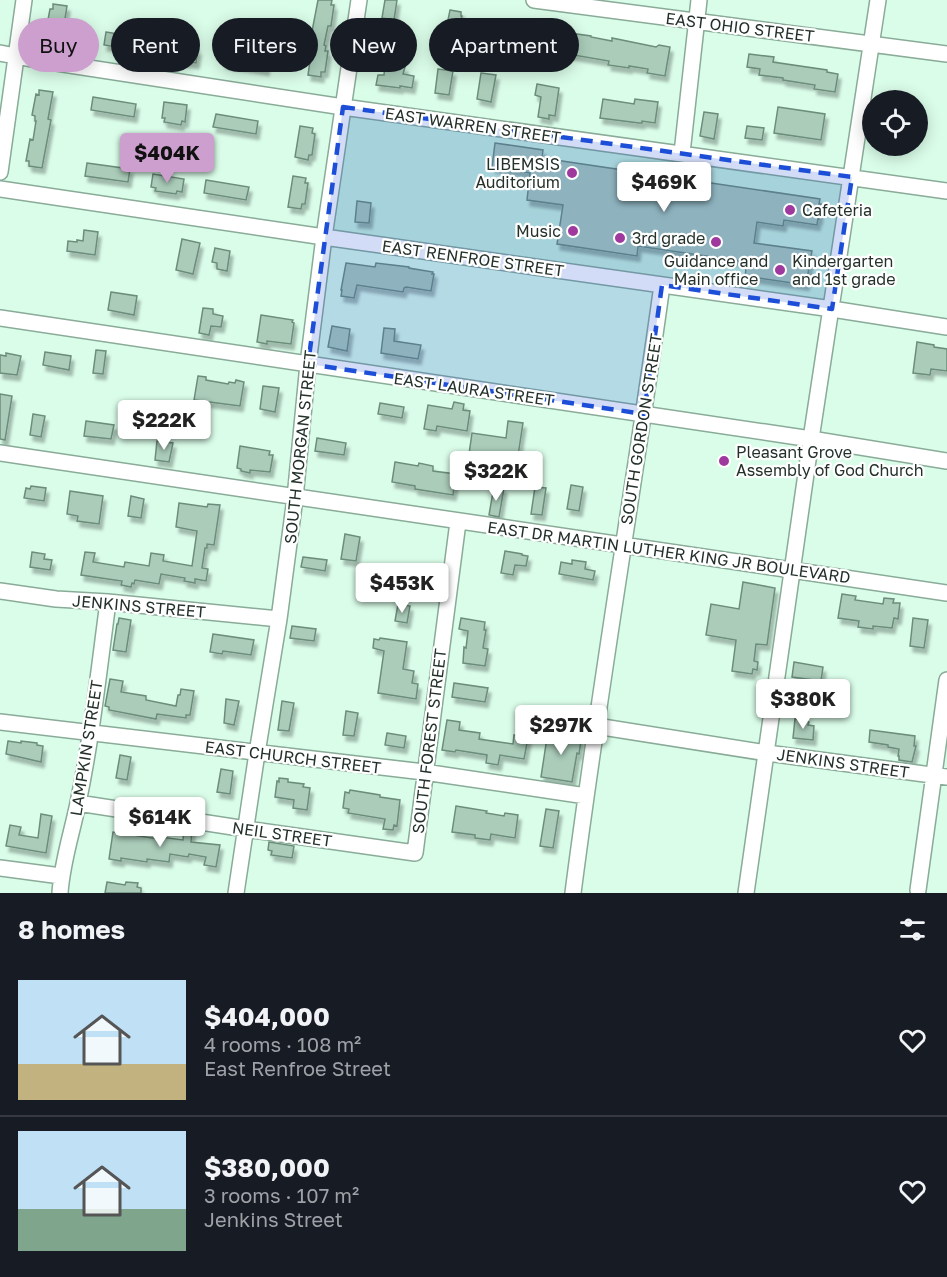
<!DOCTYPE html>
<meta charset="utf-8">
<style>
:root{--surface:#171b24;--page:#242831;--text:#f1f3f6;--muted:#9ea1a6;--line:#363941;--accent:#cc9fce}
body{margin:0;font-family:"Golos Text",sans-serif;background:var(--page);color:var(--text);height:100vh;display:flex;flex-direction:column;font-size:22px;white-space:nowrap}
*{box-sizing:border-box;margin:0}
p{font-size:20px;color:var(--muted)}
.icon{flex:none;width:33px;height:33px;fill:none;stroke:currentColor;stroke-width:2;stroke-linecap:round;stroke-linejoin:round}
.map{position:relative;height:893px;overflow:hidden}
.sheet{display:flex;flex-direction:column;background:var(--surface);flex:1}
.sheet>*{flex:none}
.guide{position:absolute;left:18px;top:18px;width:600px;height:54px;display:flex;gap:12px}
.controls{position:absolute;left:862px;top:90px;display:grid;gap:12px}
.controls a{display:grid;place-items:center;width:66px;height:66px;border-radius:50%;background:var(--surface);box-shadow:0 3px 15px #0003;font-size:30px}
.price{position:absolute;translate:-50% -51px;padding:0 14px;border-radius:6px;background:#fff;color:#222;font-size:20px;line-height:39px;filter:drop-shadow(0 2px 3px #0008)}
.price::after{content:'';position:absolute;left:50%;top:36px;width:18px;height:14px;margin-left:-9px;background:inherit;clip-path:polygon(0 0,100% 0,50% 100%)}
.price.active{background:var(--accent);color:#111}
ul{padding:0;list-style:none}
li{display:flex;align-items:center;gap:18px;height:150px;padding:0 18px}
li+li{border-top:2px solid var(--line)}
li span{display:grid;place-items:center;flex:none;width:168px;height:120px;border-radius:0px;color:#555}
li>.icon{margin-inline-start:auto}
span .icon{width:72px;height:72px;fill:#fffc;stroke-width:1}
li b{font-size:26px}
h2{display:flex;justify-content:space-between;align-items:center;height:72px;padding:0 18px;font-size:26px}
.pill{padding:0 21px;border-radius:27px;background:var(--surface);box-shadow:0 3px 15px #0003;font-size:21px;line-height:54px}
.pill.active{background:var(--accent);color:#111}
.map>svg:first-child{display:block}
.built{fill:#c9f4dc}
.building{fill:#aaccb9;stroke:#6c8d7b;stroke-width:1.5;filter:url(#shadow)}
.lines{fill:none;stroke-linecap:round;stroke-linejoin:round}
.minor-casing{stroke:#89ab98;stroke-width:18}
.minor{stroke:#fff;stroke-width:15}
.marked{fill:#1d4ed8;fill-opacity:0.2;stroke:#1d4ed8;stroke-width:4.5;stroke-dasharray:12 8;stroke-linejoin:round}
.poi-dot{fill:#9f399e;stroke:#fff;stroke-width:2}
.labels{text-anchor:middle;stroke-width:4.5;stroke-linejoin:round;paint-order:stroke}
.street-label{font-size:16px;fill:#24312a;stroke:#fff}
.poi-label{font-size:16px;fill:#24312a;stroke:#fff;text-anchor:start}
</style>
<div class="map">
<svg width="947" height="893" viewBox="0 0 947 893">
<defs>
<filter id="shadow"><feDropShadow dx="3" dy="5.5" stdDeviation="1.5" flood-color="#0004"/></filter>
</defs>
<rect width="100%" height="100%" fill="#dafde9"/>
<path class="built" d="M343,107L852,177L832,309L324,237Z"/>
<path class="building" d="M318,0H332L331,5H334L331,26H328L324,45L326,46L325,51H328L325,72H321V77L308,75L312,47H309Z
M385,0H397L394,20L382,18Z
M53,4L67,6L62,38L49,36V31L46,30L50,9H53Z
M450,10L461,12V16H462L459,32L446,30Z
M484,23L499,24V26L517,29L515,43L487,38L488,35L482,34Z
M560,26L571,28L570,33L591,36V37L612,41V38L656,47L659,45L670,47L665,76L647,73L648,69L629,66V68L608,65L609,61L556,52Z
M106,32L149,39L147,52L104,45Z
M179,43L196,46L195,50H198L196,63L173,60L175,47H178Z
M225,50L268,56L266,70L223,63Z
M749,54L774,57L773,62L827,70V72L838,74L835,92L814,89L815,85L783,80V78L759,75L760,69L747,67Z
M385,64L405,67L403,74L414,76L412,88L400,86V88L376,85L378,75H384Z
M438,69L453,71L449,95L435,93Z
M481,73L496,75L491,102L477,99Z
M537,84L559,88L555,116L549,115V119L538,117L541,97L535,95Z
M39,90L53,92L48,119L51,120L42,168L29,166V161H26L30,139L33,140L36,121H35V116L32,115L36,94L39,95Z
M93,97L136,104L134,117L91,110Z
M603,99L634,104L635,99L658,102L655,123L642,121V123H639L600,118Z
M164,102L187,105L185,122L182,121L181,125L164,122L165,118H162Z
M778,107L825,114L821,140L774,133Z
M704,112L718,114L714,139L700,136Z
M216,114L258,121L256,134L213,127Z
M300,126L313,128L312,133L315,134L312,155H309L308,160L295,157Z
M747,126L764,128L762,140L745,138Z
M495,143L543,150L542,158L820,199L819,204H821L819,219L818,218L817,225L784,220L783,226L757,222L754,243L812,251L806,285L745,276L747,262L638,246L637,256L557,244L563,205L527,200L530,173L492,167Z
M87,163L130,169L128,182L85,176Z
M153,174L184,179L182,192L177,191L176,194L155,191L156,188L151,187Z
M293,176L306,178L305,183H308L305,204H302L301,209L288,207Z
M206,180L249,187L246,200L204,193Z
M357,201L371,203L369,223L355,222Z
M84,230L98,232L95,255L67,251L68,241L77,242V240L83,241Z
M182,239L200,243L193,274L176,270Z
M215,248L230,251L227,271L217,269V263L212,262Z
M346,263L375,267L376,263L409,267V268L433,272L432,274H434L431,291L406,287L404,288L403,292L357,285L354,298L341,296L342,290H341Z
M111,292L137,296L134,315L108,310Z
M203,308L213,309V314L223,316L221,327L211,326L209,335L199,333Z
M261,315L293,320L292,322L294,323L291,344L267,341V344L257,342Z
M332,326L350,329L347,351L328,347Z
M384,328L395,329L394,341L421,345L418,359L381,353Z
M917,342L934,345V347L947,349V371L931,369L930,375L913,373Z
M96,350L106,351L103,374L93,373Z
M45,352L71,356L69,370L43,365Z
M6,353L21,356L17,375L0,373V355L6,356Z
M198,376L206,377V380L228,384L229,382L235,383L236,380L244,382L240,406L194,400Z
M263,386L279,388L275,412L260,409Z
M0,394L12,396L5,440L0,439Z
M454,402L464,404L463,410L470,411L467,431L437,426L436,431L424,429L428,405L452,409Z
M380,403L404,407L402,418L378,414Z
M33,414L45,416L41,437L30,435Z
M86,421L114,425L111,439L84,436Z
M508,421L523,423L517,462L469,454L472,433L506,438Z
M317,438L346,443L344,455L315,451Z
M157,441L173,443L169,462L155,460Z
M240,446L270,451L269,455H273L270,472L250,470V473L241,471V469L237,468Z
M395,462L418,466L419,463L433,466V471L456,474L453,495L415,489V486L392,482Z
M571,485L583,487L579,511L567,509Z
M31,486L46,488L44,501L24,498L26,488L30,489Z
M494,486L504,488L499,517L489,515Z
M535,487L546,488L542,515L531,514Z
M70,491L103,496L99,524L77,521L78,516L67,514Z
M131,496L144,499L141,518L128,516Z
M179,503L207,507L208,504L220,505L214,545L207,544V548H205L202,568L208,569L206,581L195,579V583L184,581L185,578L161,574L159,584L135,580L134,584L132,583L131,587L121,585L122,581L81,575L85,552L95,553L93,562L124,567L125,562L149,566L151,553L164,555L163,561L192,566L197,531L176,527Z
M345,534L360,537L356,561L341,559Z
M505,551L522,554V555L528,556L526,566L515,565L513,575L501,573Z
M32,552L45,554L44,559L52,560L50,570L30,567Z
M303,557L327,560L325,571L301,567Z
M572,560L586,562L585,569L595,571L593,580L559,574L561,562L572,564Z
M743,582L775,588L767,645L756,644L754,661L758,662L757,670L753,669L752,674L732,671L736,640L706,635L711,604L739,609Z
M842,594L856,596L855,600L883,604L884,598L894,599L893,603H900L898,619L894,618L892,628L873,626V629L858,627L859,621L838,618Z
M398,604L410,606L407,623L395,621Z
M119,618L131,620L126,652L113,650L117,624H118Z
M461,618L485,622L484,630H486L483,648L488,649L485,666L463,663L464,647L466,648L468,631L459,629Z
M913,618L928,620L924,648L910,646Z
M292,626L316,629L314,641L290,638Z
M213,634L254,640L251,655L223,651L222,654L210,652Z
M380,638L407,642L403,669L414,671L412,683L418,684L416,699L378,693L384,651L373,648L374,639L379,640Z
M794,662L823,667L821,681L792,677Z
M110,679L123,681L121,692L146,696V700L176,706L178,695H180L181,689L194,691L190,715H186V718L157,714L156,719L109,710V707L105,706Z
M454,683L488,688L485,702L452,697Z
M226,699L239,701L234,725L224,723Z
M282,701L294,703L289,731L278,730Z
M346,711L358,713L354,736L343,735Z
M795,719L809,722L808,725L814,726L813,740L793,738Z
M447,720L460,722L459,730L480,733L479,739L513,744L514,735L528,738L524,759L500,755L498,765L486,763L487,755L456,750L455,752L442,750Z
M870,730L915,736L914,746H916L912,762L899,760V756H898L899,749L888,747V745L869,742Z
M548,731L580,736L579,741H581L579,754L577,753L572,782L541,777Z
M387,733L406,736L404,748L385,745Z
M8,741L21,743V741L37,743V745L43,746L41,762L6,754Z
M120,755L131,757L127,780L116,778Z
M221,769L233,771L230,794L217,792Z
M279,778L288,779V782L304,784L303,787L310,788L307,810L293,808L294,800L275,797L277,781L279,782Z
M350,790L380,795V797L400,800L397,826L394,825L393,830L383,829L385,819L348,813L349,809L343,808L345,792L349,793Z
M456,806L487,811L486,813L504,816L505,813L518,815L515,838L491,834L490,840L475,838V835L452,832Z
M546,809L559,811L553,848L540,846Z
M41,814L52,816L46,853L6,846L10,825L21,827L19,835L38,838Z
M184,829L192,831L191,842L220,845L216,867L204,865L206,857L189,854L188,857L170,854L169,862L147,859V862L121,858V861L109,859L113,832L159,839L160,837L183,840Z
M269,842L294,846L292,858L271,855L272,851L268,850Z
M107,882L125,885L126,882L138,883L137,887L141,888V893H105Z"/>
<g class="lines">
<defs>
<path id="minor" d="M534,0L947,54
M0,53L37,60L343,107L947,191
M682,153L699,0
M0,172L24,0
M0,189L324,237L832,309L947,327
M0,318L811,439L947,461
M0,453L947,593
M0,591L56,599L108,602L279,619
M0,722L424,772L586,796
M596,726L767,753L947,777
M78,803L246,829L415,853L458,522
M0,868L61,876
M918,890L947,680
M60,893C62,862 72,833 78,803C92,736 99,669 108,602
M236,893L257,753L279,619L295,498L308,364L324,237L359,0
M573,893C599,690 634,488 662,285
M746,893L811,439L878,0"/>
</defs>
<use href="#minor" class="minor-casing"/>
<use href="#minor" class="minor"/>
</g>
<path class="marked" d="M343,107L852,177L832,309L662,285L644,414L308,364Z"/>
<g class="poi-dot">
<circle cx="572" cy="173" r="6"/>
<circle cx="790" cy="210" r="6"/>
<circle cx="573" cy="231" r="6"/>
<circle cx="620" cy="238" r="6"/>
<circle cx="716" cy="242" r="6"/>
<circle cx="780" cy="270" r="6"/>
<circle cx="724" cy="461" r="6"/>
</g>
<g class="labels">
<g class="street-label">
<text transform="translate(740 27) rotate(7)" y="6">EAST OHIO STREET</text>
<text transform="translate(473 125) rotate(8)" y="6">EAST WARREN STREET</text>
<text transform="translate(473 258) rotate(8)" y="6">EAST RENFROE STREET</text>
<text transform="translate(474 389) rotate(8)" y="6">EAST LAURA STREET</text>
<text transform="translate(641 429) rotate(-81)" y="6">SOUTH GORDON STREET</text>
<text transform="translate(300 447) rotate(-84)" y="6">SOUTH MORGAN STREET</text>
<text transform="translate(669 552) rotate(8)" y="6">EAST DR MARTIN LUTHER KING JR BOULEVARD</text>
<text transform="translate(139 606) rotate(5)" y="6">JENKINS STREET</text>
<text transform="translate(429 741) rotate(-83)" y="6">SOUTH FOREST STREET</text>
<text transform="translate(86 748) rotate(-81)" y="6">LAMPKIN STREET</text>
<text transform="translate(293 757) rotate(7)" y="6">EAST CHURCH STREET</text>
<text transform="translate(843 763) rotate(8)" y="6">JENKINS STREET</text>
<text transform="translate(282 834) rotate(8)" y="6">NEIL STREET</text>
</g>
<g class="poi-label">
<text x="560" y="170" text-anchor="end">LIBEMSIS<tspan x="560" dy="18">Auditorium</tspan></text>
<text x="802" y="216">Cafeteria</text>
<text x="561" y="237" text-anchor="end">Music</text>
<text x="632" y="244">3rd grade</text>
<text x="716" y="267" text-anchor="middle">Guidance and<tspan x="716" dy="18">Main office</tspan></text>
<text x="792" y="267">Kindergarten<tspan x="792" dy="18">and 1st grade</tspan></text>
<text x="736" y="458">Pleasant Grove<tspan x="736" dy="18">Assembly of God Church</tspan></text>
</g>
</g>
</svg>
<div class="controls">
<a><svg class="icon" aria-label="locate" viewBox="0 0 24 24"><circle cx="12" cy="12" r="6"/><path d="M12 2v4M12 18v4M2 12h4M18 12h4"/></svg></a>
</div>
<b class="price active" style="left:167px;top:184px">$404K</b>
<b class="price" style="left:664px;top:213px">$469K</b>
<b class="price" style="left:164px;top:451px">$222K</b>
<b class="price" style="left:496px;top:502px">$322K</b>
<b class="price" style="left:402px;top:614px">$453K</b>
<b class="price" style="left:803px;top:730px">$380K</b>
<b class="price" style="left:561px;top:756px">$297K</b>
<b class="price" style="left:160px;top:848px">$614K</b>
<div class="guide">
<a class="pill active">Buy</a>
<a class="pill">Rent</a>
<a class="pill">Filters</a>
<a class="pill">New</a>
<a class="pill">Apartment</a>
</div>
</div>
<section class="sheet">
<h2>8 homes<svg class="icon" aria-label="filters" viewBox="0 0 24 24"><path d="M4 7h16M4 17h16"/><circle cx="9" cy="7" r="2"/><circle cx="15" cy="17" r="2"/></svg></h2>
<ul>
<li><span style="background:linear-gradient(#bfe0f5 70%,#c2b280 0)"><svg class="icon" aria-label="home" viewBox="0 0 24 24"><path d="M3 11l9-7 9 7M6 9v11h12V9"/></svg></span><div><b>$404,000</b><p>4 rooms · 108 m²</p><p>East Renfroe Street</p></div><svg class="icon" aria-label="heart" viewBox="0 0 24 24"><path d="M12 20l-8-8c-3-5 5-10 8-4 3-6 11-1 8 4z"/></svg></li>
<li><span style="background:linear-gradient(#bfe0f5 65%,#7fa58c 0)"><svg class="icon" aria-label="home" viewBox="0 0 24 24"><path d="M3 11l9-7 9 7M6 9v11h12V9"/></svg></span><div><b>$380,000</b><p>3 rooms · 107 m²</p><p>Jenkins Street</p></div><svg class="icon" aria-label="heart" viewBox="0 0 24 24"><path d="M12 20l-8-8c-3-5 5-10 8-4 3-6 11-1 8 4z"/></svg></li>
</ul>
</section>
